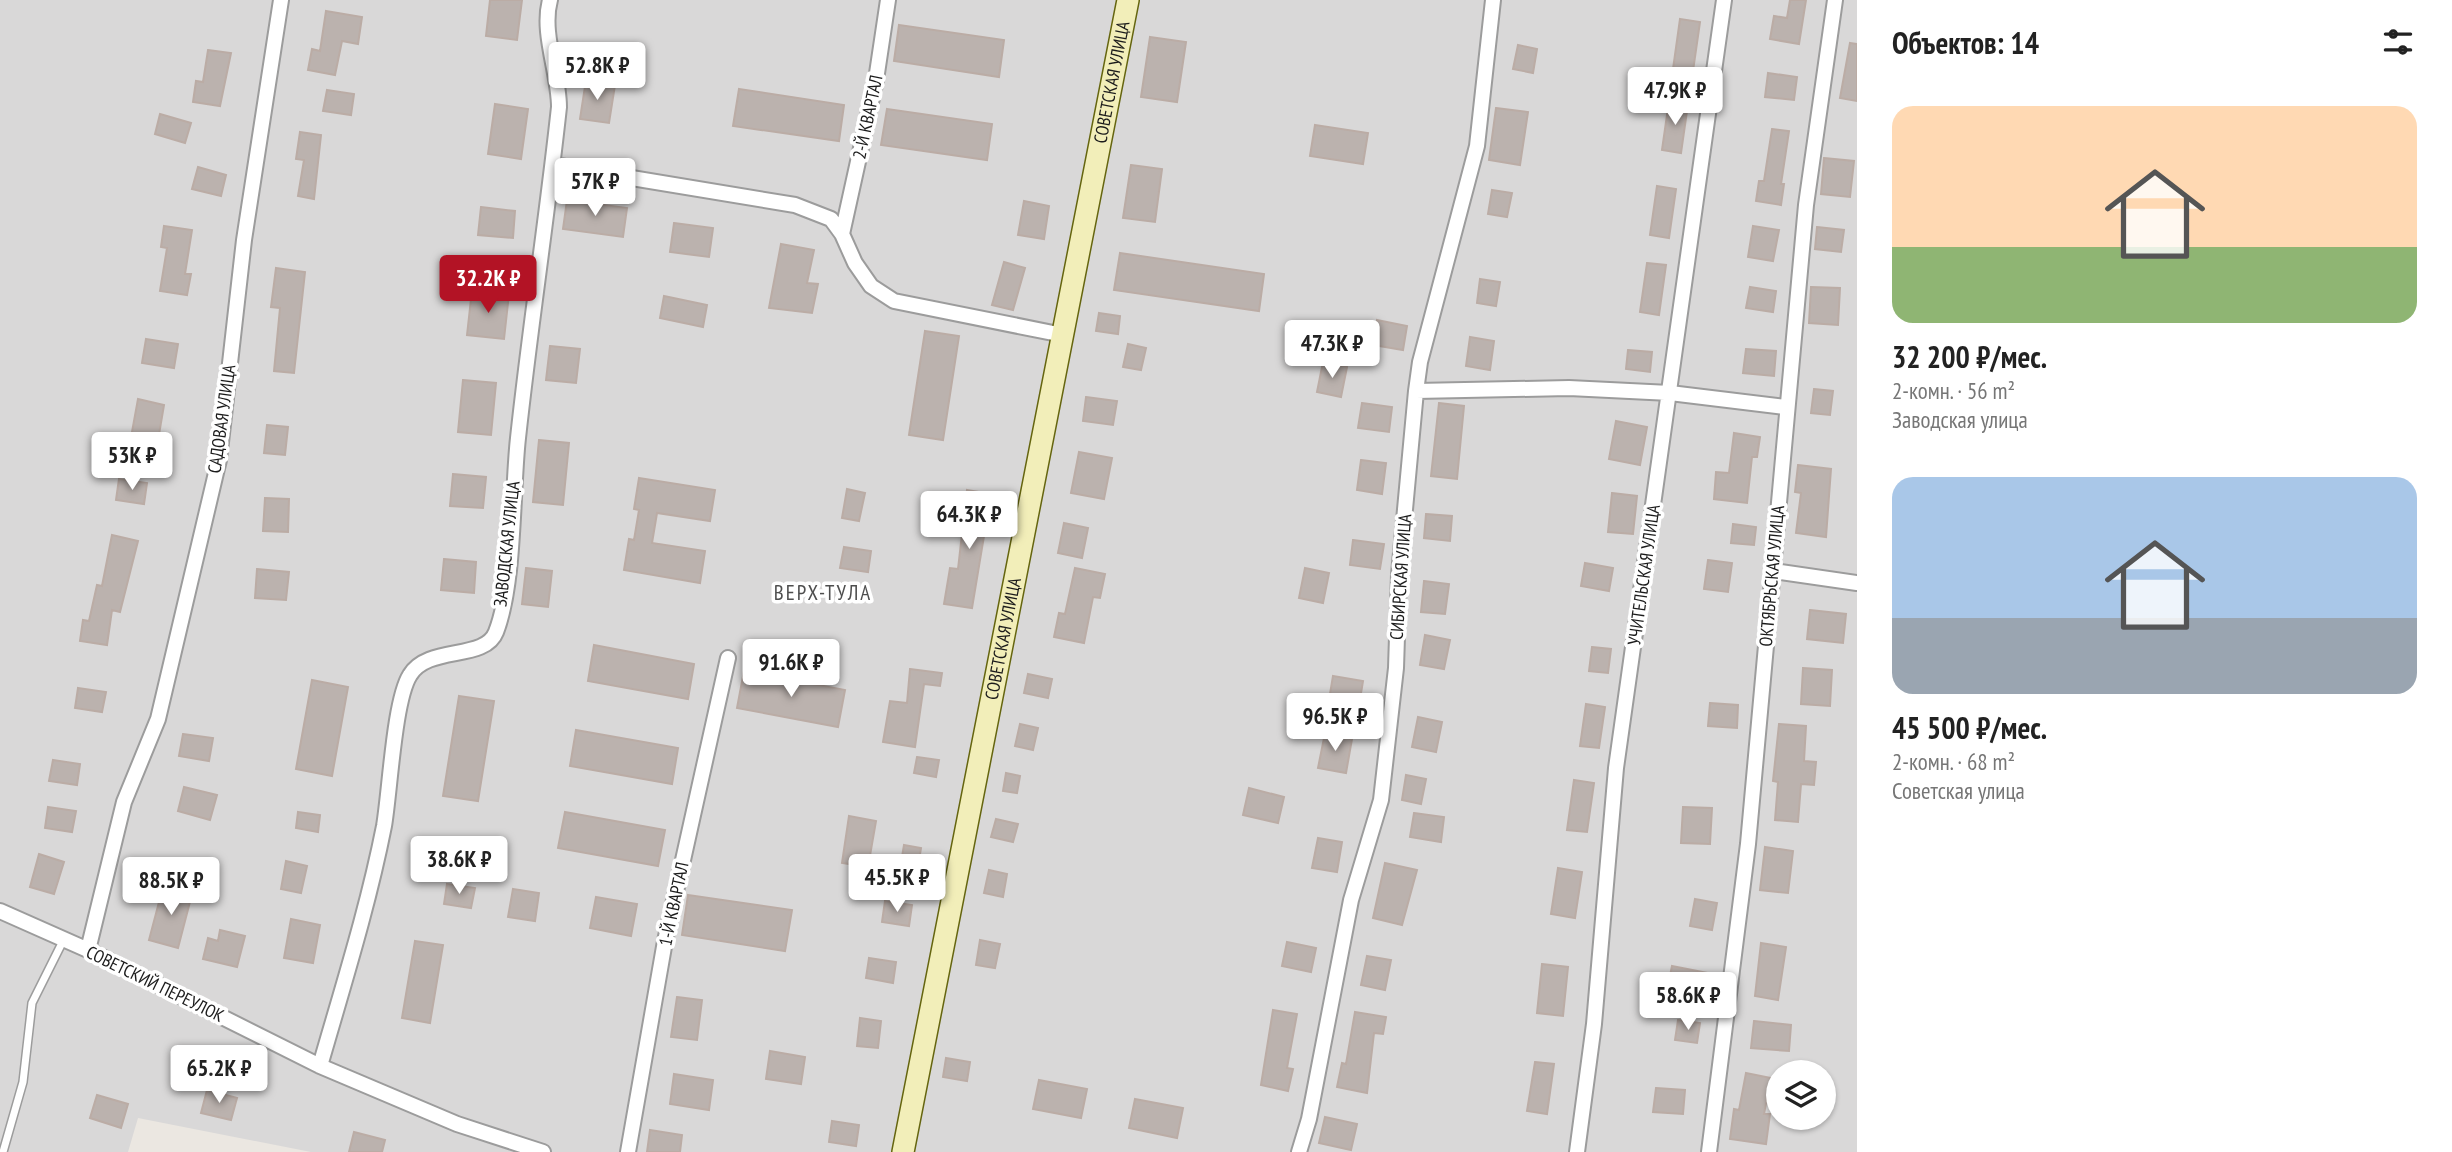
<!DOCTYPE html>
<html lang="ru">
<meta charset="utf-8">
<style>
:root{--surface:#fff;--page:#f2f2f2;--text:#222;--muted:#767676;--accent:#b31325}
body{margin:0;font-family:"PT Sans Narrow",sans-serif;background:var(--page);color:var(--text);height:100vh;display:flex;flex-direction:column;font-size:26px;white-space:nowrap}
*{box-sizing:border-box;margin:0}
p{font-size:23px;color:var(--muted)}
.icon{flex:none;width:38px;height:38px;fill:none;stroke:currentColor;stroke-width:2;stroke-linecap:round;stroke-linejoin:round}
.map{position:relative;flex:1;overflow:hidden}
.details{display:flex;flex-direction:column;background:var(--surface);width:595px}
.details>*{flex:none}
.fabs{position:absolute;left:1766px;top:1060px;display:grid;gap:14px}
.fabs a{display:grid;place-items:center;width:70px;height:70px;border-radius:50%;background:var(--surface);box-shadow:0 2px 5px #0004;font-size:35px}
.price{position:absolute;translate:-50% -60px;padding:0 16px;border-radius:7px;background:#fff;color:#222;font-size:23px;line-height:46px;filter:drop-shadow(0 2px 4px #0008)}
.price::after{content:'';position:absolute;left:50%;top:42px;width:21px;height:16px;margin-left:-10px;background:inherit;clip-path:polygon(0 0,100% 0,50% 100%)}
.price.current{background:var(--accent);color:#fff}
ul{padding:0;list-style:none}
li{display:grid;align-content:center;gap:14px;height:371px;padding:0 35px}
li span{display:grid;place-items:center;height:217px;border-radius:21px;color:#555}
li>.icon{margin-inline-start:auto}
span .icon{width:126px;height:126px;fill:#fffc;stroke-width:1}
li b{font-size:30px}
h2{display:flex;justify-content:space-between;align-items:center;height:84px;padding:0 35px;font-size:30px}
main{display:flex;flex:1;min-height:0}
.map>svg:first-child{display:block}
.residential{fill:#d9d8d8;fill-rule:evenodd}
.building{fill:#bbb2ae;stroke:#bbaca5;stroke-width:2}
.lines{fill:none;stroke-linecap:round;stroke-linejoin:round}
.service-casing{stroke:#9c9c9c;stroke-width:10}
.minor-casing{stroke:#9c9c9c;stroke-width:18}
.secondary-casing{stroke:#65650f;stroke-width:24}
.service{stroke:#fff;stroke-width:7}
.minor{stroke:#fff;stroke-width:14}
.secondary{stroke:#f2eeb9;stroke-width:21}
.labels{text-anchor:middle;stroke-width:7;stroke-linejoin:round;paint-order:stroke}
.street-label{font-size:18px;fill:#1b1b1b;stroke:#fff}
.quarter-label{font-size:21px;letter-spacing:2px;fill:#4e4e4e;stroke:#fff}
</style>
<main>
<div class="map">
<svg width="1857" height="1152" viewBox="0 0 1857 1152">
<rect width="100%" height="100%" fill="#ebe7e1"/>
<path class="residential" d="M0,0H1857V1152H311L138,1118L128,1152H0ZM1778,1073H1824V1118H1778Z"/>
<path class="building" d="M490,0H522L517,40L486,36Z
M1790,0H1806L1799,44L1770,39L1774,16L1787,18Z
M326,11L362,17L358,44L342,41L335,75L308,70L312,49L320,51Z
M1680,19L1700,22L1693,71L1673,69Z
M899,25L1004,40L999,77L894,61Z
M1150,37L1186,42L1177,102L1141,97Z
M1850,43L1857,44V101L1840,98Z
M1518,45L1537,49L1533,73L1513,69Z
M208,50L231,53L220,106L193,102L196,81L203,82Z
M1768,73L1797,77L1794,100L1765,97Z
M586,80L615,85L609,123L580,119Z
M739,89L844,105L839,141L733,126Z
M327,90L354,94L351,115L323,111Z
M1669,101L1688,104L1681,153L1662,150Z
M495,104L528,109L521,159L488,154Z
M1496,108L1528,112L1520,165L1489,160Z
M887,109L992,124L987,160L881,145Z
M160,114L191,123L185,143L155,134Z
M1315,125L1368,133L1363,164L1310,156Z
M1772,129L1789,131L1781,184H1784L1781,205L1756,201L1759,181H1764Z
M300,132L321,135L314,199L298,196L304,160L296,159Z
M1824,158L1854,161L1850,197L1821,194Z
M1131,165L1162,169L1155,222L1123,218Z
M198,167L226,175L221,196L192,189Z
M1657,186L1676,189L1669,238L1650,235Z
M1492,190L1512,193L1507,217L1488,214Z
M567,200L627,208L623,237L563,229Z
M1024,201L1049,206L1044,239L1018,235Z
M481,207L515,211L513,238L478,235Z
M674,223L713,228L709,257L670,252Z
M164,226L192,230L185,274H191L187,295L160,291L167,248L161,247Z
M1753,226L1779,230L1773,261L1748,257Z
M1817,227L1844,230L1841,252L1815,249Z
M781,244L814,250L807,283L818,284L812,313L769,308Z
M1120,253L1264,274L1259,311L1114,290Z
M1004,262L1025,268L1013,310L992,305Z
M1647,263L1666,265L1659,315L1640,312Z
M276,268L305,272L294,373L274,371L280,308L271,307Z
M1480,279L1500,282L1496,306L1477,303Z
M1750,287L1776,291L1773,312L1746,308Z
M1811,287L1840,288L1838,325L1809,323Z
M472,290L509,294L504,339L467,335Z
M664,296L707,305L703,327L660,318Z
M1099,313L1120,316L1118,334L1096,331Z
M1377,320L1407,326L1403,350L1373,345Z
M925,331L959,336L943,440L909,435Z
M1470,337L1494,341L1490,370L1466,366Z
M146,339L178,344L174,368L142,363Z
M1128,344L1146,348L1141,370L1123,367Z
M550,346L580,349L576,383L546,380Z
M1746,349L1776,351L1774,376L1743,373Z
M1628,350L1652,352L1650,372L1626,369Z
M1323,362L1347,367L1341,397L1317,392Z
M463,380L496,383L491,435L458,432Z
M1814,389L1833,391L1830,415L1811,413Z
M1086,397L1117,401L1113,425L1083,421Z
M138,399L164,405L155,458L128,454Z
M1362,403L1392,407L1389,432L1358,428Z
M1439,403L1464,406L1457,479L1431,476Z
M1616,421L1647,427L1640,465L1609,459Z
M267,425L288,427L285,455L264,453Z
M1734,433L1760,437L1757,457H1752L1747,503L1714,499L1716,472L1729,473Z
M539,440L569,443L563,505L533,502Z
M1079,452L1112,458L1104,499L1071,493Z
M1361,460L1386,463L1382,494L1357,490Z
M1798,465L1831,469L1826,537L1796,533L1801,493L1795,492Z
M453,474L486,477L483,508L450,506Z
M639,478L715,490L710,521L657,513L652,543L705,551L700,583L624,570L629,539L634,540L639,510L634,509Z
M119,479L147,483L144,504L116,500Z
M847,489L865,493L859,521L842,518Z
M967,490L991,494L972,608L944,604L950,568L958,569Z
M1612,493L1637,496L1633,534L1608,532Z
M265,498L289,499L288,532L263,531Z
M1426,514L1452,516L1450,541L1424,538Z
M1064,523L1088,528L1082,558L1058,553Z
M1733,524L1756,527L1754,545L1731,543Z
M112,535L138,541L120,612L112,610L107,645L80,641L83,620L89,621L97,585L102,586Z
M1353,540L1384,544L1380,569L1350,565Z
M844,547L871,551L868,572L840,568Z
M444,559L476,562L474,593L441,590Z
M1708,560L1732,563L1728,592L1704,589Z
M1585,563L1613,568L1609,591L1581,586Z
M526,568L552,571L548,607L522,604Z
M1075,568L1105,574L1100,598L1093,597L1084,643L1054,637L1059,613L1065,614Z
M1305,568L1329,573L1323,603L1299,598Z
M257,569L289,572L286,600L255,598Z
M1424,581L1449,584L1445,614L1421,612Z
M1810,610L1846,614L1843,643L1807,639Z
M1425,635L1450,640L1444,669L1420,665Z
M594,645L694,664L688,699L588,681Z
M1592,647L1611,649L1608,673L1589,671Z
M1803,668L1832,670L1830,706L1801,704Z
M910,669L942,673L940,686L924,684L915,747L883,742L890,701L907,703Z
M744,671L845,690L838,727L737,708Z
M1028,674L1052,679L1048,698L1024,693Z
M1333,676L1363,681L1359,705L1329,700Z
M312,680L348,687L332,776L296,769Z
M78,688L106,692L102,712L75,708Z
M459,696L494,701L478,801L443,796Z
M1710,703L1738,705L1737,728L1708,726Z
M1586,704L1605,707L1599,748L1580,746Z
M1418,717L1442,722L1436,752L1412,747Z
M1020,724L1038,728L1033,750L1015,746Z
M1779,724L1806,726L1804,761L1816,762L1814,785L1801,784L1798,822L1775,820L1778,782L1773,781Z
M576,730L678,748L672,784L570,766Z
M1325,733L1352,739L1346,773L1318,768Z
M183,734L213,738L209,761L179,756Z
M917,757L939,760L936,777L914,773Z
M53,760L80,764L77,785L49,781Z
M1006,773L1020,776L1017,793L1003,791Z
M1406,775L1426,779L1421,804L1402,800Z
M1574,780L1594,783L1587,832L1567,830Z
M184,787L217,795L210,820L178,811Z
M1249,788L1284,797L1278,823L1243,815Z
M48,807L76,811L72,832L45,828Z
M1683,807L1712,808L1710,844L1681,843Z
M298,812L320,815L318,832L296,828Z
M565,812L665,830L658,866L558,848Z
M1414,813L1444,817L1441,842L1410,837Z
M849,816L876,821L868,867L842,863Z
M996,819L1018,824L1013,842L991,837Z
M1318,838L1342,842L1337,872L1312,868Z
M904,845L921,848L916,878L899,875Z
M1765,847L1793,851L1788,893L1760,890Z
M39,854L64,862L54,894L30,887Z
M286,861L307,866L301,893L281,889Z
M1385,863L1417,870L1402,925L1373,918Z
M1558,868L1582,872L1575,918L1551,914Z
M989,870L1007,874L1003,897L984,893Z
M447,884L475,888L471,908L444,904Z
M163,887L192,894L178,948L149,940Z
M513,889L539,893L535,921L508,917Z
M688,895L792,910L785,951L682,935Z
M596,897L637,904L631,936L590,928Z
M1695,899L1717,903L1712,930L1690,926Z
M885,901L912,905L909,926L882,922Z
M291,919L320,925L313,963L284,958Z
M220,930L245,936L237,967L203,959L208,938L218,941Z
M980,940L1000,944L995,968L976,965Z
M415,941L443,945L430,1023L402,1018Z
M1287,942L1316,948L1311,972L1282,966Z
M1761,943L1786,947L1778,1000L1755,996Z
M1367,956L1391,960L1385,990L1361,985Z
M869,958L896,962L893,983L866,978Z
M1542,964L1568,967L1563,1016L1537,1013Z
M1672,966L1708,973L1705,992L1668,986Z
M677,997L702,1000L697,1040L671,1037Z
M1273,1010L1297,1014L1287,1068L1293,1069L1288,1091L1261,1085Z
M1355,1012L1386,1017L1383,1034L1374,1033L1367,1093L1337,1087L1342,1063L1346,1064Z
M860,1018L881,1021L878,1048L857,1046Z
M1678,1020L1700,1023L1697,1043L1675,1040Z
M1754,1021L1791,1025L1789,1051L1751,1048Z
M770,1051L805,1057L801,1084L766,1079Z
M946,1058L970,1062L967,1081L943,1077Z
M1535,1062L1554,1064L1547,1114L1527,1111Z
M1746,1073L1771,1078L1764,1114H1770L1766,1144L1730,1139L1734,1109L1739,1110Z
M674,1074L713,1080L709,1110L670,1104Z
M1039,1080L1087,1089L1081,1118L1033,1109Z
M1656,1088L1685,1090L1683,1114L1653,1112Z
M207,1090L237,1098L231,1120L201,1113Z
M97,1095L128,1104L121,1128L90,1118Z
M1135,1099L1183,1108L1177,1138L1129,1128Z
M1325,1117L1357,1124L1351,1150L1319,1143Z
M832,1121L859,1125L856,1146L829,1142Z
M650,1130L682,1135L680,1152H647Z
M354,1132L385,1140L382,1152H349Z"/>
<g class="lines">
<defs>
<path id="service" d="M3,1152L23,1082L32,1003L63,941"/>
<path id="minor" d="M553,165L795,205L831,219L842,234L855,263L871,286L894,301L1063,335
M842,234L876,80L888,0
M1416,391L1569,388L1670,393L1785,407
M1774,571L1857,583
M0,911L88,950L320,1066L457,1124L543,1152
M88,950L124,802L158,719L219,460L244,240L281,0
M320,1066C343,986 368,907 384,826C390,791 394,700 410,675C428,645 485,661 496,632C515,583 512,492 518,438C530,327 547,218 559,107C559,73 541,33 550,0
M628,1152L665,941L728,658
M1299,1152L1309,1119L1351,900L1381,800L1396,668L1399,574L1416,391L1420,362L1477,146L1493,0
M1577,1152L1594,1024L1616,768L1724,0
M1709,1152L1748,844L1806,205L1835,0"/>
<g id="secondary">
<path id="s1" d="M903,1152L1128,0"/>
</g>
</defs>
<use href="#service" class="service-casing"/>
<use href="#minor" class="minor-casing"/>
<use href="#secondary" class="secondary-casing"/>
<use href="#service" class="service"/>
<use href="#minor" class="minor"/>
<use href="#secondary" class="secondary"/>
</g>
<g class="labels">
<g class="street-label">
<text dy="6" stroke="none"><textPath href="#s1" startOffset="1090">СОВЕТСКАЯ УЛИЦА</textPath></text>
<text transform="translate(868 117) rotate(-78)" y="6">2-Й КВАРТАЛ</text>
<text transform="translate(222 419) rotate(-82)" y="6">САДОВАЯ УЛИЦА</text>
<text transform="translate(507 544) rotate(-84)" y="6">ЗАВОДСКАЯ УЛИЦА</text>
<text transform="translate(1644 575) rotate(-82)" y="6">УЧИТЕЛЬСКАЯ УЛИЦА</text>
<text transform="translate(1772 576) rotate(-85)" y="6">ОКТЯБРЬСКАЯ УЛИЦА</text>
<text transform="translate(1401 577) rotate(-86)" y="6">СИБИРСКАЯ УЛИЦА</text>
<text dy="6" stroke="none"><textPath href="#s1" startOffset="523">СОВЕТСКАЯ УЛИЦА</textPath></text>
<text transform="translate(674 904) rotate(-78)" y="6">1-Й КВАРТАЛ</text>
<text transform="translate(155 984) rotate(26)" y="6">СОВЕТСКИЙ ПЕРЕУЛОК</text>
</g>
<g class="quarter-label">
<text x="823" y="600">ВЕРХ-ТУЛА</text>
</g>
</g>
</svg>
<div class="fabs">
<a><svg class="icon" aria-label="layers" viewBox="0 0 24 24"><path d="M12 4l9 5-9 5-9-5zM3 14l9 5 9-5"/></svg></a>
</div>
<b class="price" style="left:597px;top:102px">52.8K ₽</b>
<b class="price" style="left:1675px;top:127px">47.9K ₽</b>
<b class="price" style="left:595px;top:218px">57K ₽</b>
<b class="price current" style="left:488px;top:315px">32.2K ₽</b>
<b class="price" style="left:1332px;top:380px">47.3K ₽</b>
<b class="price" style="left:132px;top:492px">53K ₽</b>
<b class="price" style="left:969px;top:551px">64.3K ₽</b>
<b class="price" style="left:791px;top:699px">91.6K ₽</b>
<b class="price" style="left:1335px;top:753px">96.5K ₽</b>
<b class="price" style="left:459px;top:896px">38.6K ₽</b>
<b class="price" style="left:897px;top:914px">45.5K ₽</b>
<b class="price" style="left:171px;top:917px">88.5K ₽</b>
<b class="price" style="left:1688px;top:1032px">58.6K ₽</b>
<b class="price" style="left:219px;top:1105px">65.2K ₽</b>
</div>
<section class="details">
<h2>Объектов: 14<svg class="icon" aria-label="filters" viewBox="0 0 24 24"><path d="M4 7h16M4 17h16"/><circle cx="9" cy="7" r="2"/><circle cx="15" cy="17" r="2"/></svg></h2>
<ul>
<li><span style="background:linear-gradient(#ffd9b3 65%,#8fb573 0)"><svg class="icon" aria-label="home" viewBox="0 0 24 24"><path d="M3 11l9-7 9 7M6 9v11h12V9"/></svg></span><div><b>32 200 ₽/мес.</b><p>2-комн. · 56 m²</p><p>Заводская улица</p></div></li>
<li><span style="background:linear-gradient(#a9c7e8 65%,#9aa5b1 0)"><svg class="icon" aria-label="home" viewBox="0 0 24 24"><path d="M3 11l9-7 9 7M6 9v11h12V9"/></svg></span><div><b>45 500 ₽/мес.</b><p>2-комн. · 68 m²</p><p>Советская улица</p></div></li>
</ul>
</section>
</main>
